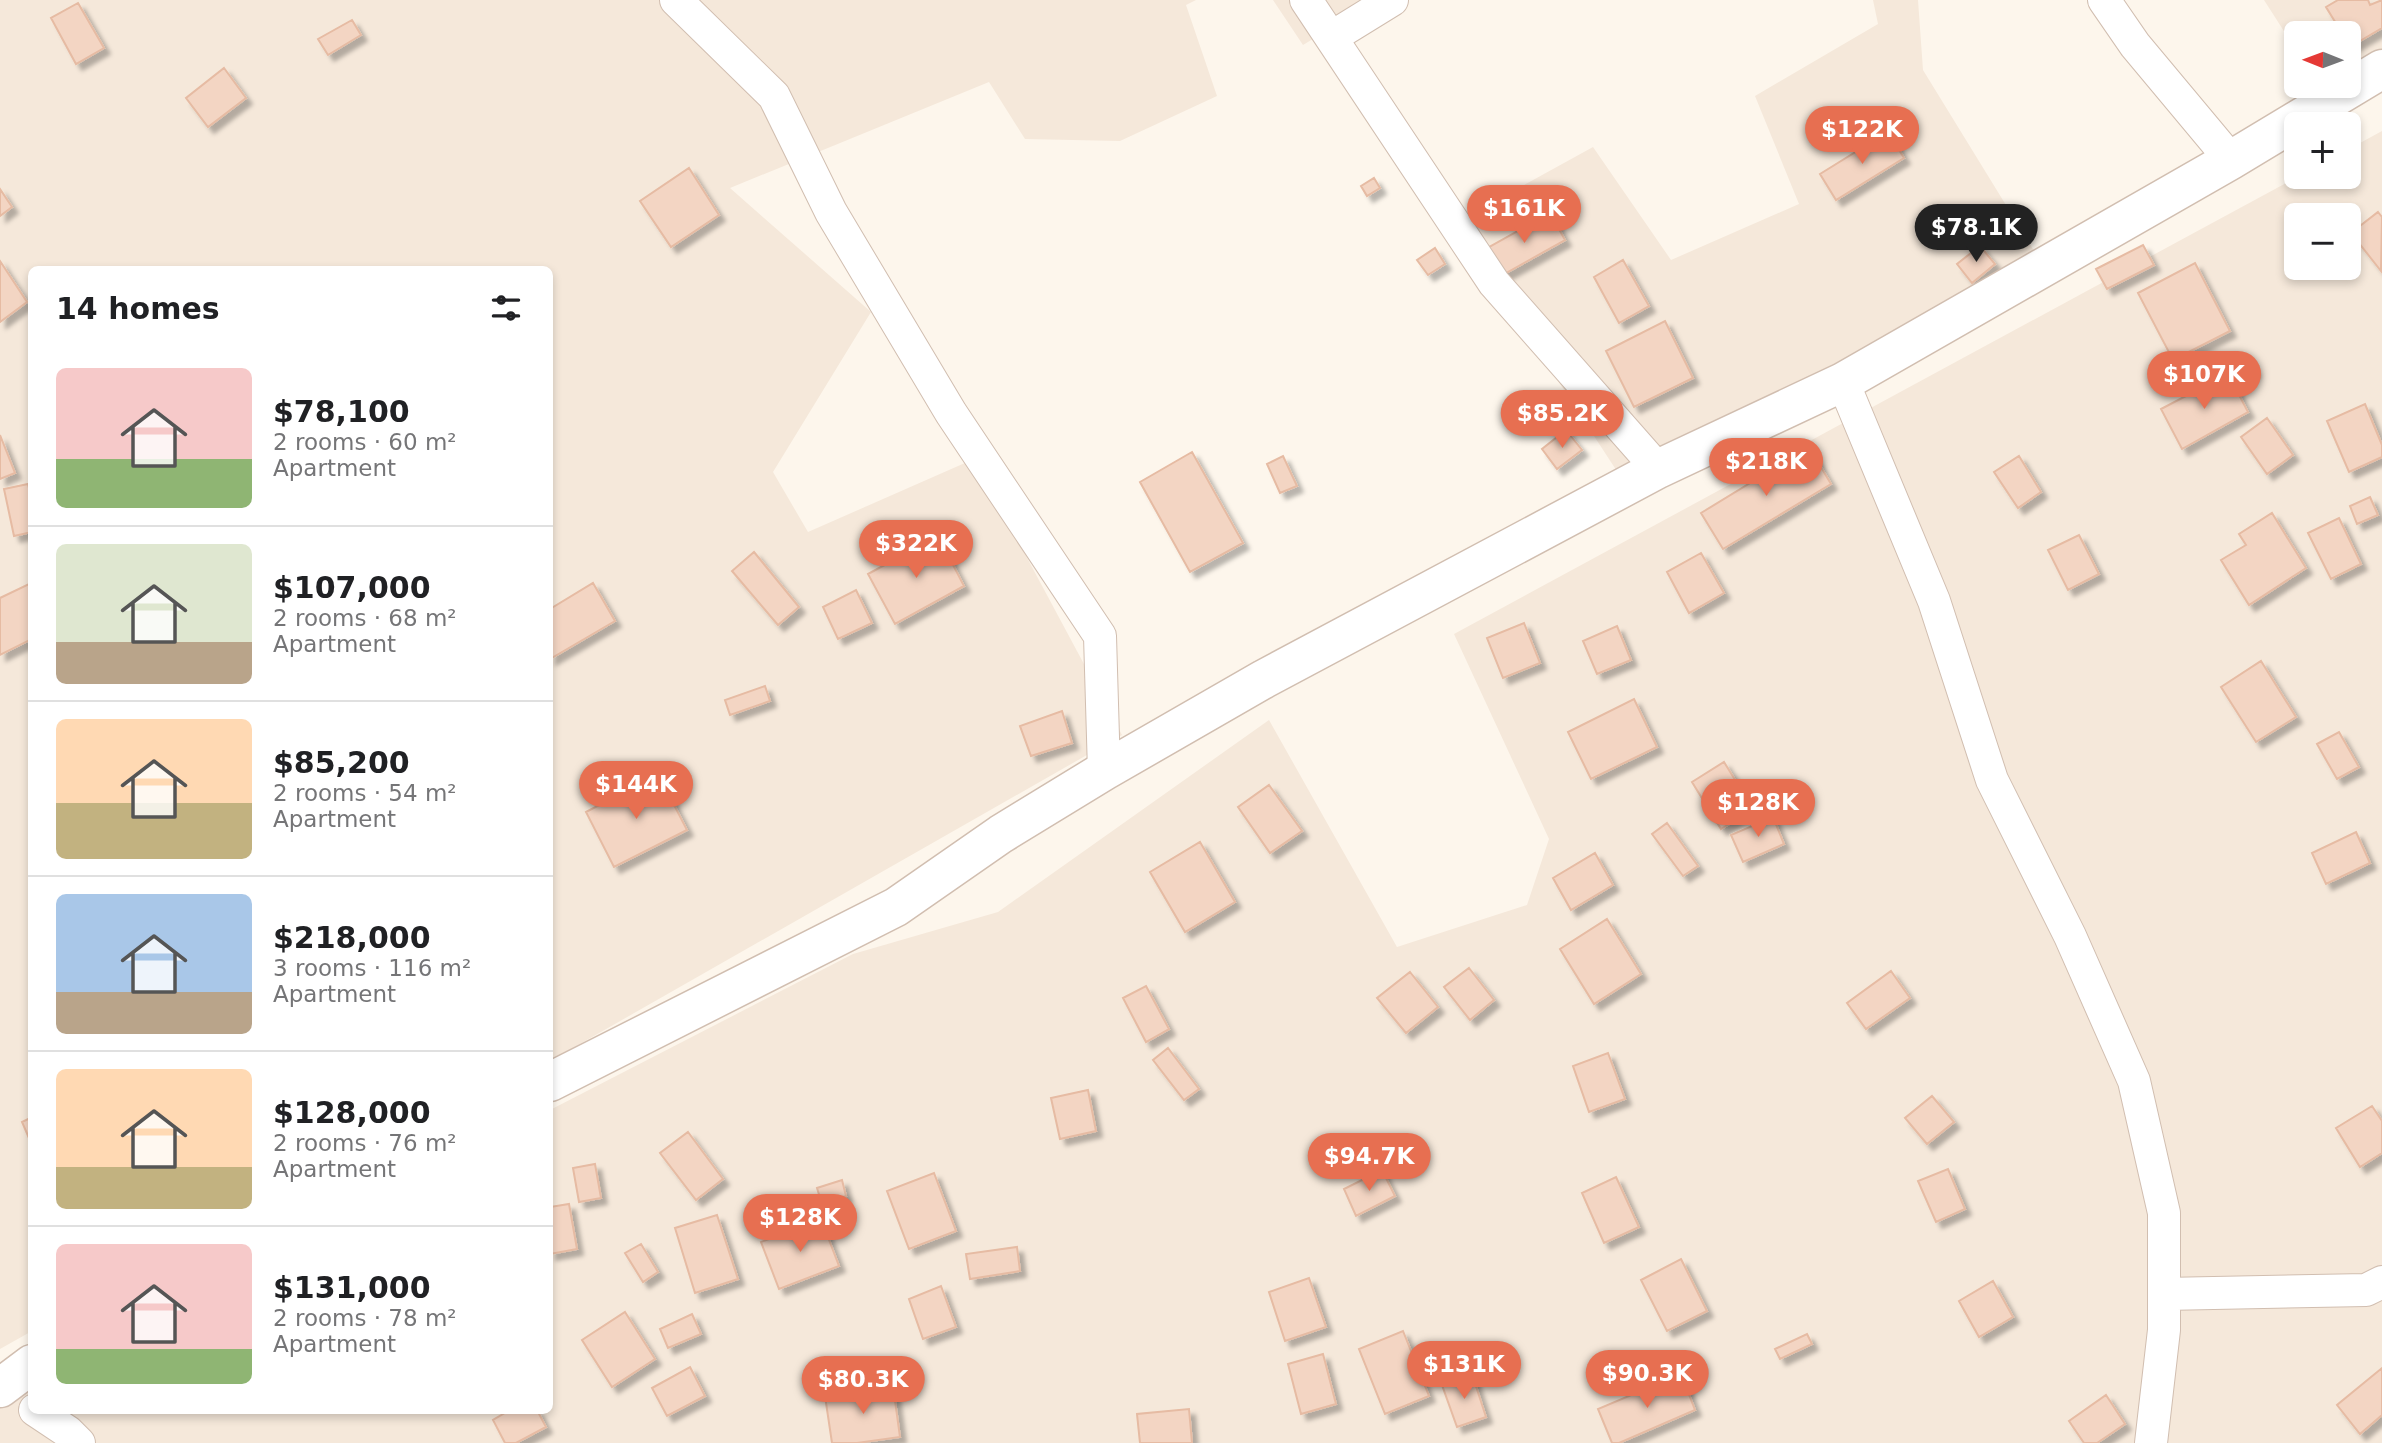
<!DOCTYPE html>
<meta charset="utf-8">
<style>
:root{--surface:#fff;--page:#f2f2f2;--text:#202124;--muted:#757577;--line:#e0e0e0;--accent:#e76f51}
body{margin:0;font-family:"DejaVu Sans",sans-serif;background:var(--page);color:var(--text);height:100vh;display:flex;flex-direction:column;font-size:26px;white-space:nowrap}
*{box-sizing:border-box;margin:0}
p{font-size:23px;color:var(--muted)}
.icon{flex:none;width:38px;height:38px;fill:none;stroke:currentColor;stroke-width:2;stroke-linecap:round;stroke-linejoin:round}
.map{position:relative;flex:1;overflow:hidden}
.panel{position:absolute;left:28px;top:266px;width:525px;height:1148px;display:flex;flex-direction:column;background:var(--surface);border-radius:10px;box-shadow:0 4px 10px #0003}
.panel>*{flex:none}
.needle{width:46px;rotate:271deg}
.buttons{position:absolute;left:2284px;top:21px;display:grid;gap:14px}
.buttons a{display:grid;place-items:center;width:77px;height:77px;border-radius:10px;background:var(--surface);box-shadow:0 4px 10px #0003;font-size:35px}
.price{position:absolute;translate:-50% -60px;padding:0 16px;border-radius:24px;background:var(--accent);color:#fff;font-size:23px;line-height:46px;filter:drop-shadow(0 2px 4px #0008)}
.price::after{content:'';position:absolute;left:50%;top:42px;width:21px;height:16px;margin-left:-10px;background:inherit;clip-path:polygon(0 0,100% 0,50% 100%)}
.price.current{background:#222;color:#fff}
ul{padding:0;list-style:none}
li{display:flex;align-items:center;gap:21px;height:175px;padding:0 28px}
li+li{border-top:2px solid var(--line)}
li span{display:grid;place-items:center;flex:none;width:196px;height:140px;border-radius:10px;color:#555}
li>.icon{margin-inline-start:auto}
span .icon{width:84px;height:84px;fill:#fffc;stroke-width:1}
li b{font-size:30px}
h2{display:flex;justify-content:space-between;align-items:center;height:84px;padding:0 28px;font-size:30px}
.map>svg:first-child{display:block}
.residential{fill:#f5e8da;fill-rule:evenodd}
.building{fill:#f3d5c3;stroke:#e6bba3;stroke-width:2;filter:url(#shadow)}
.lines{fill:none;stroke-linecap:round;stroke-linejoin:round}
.minor-casing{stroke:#d1beb0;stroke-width:34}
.tertiary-casing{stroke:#d1beb0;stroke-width:41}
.minor{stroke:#fff;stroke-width:32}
.tertiary{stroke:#fff;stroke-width:38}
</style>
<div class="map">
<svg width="2382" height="1443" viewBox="0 0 2382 1443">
<defs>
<filter id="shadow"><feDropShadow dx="6" dy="6" stdDeviation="2" flood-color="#0004"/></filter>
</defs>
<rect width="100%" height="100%" fill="#fdf6ec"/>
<path class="residential" d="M0,0H1196L1186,5L1217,96L1120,141L1025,139L989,82L730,188L871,312L773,472L808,532L974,459L1122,735L550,1061V270H32V1331L0,1349Z
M1273,0H1377L1303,45Z
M1873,0H1918L1923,70L2036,254L1624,482L1455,223L1593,147L1671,260L1799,204L1755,96L1878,24Z
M2264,0H2382V49L2349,66L2348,33H2296V50Z
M2382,131V1443H0V1408L31,1386L32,1410H550V1110L853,954L998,912L1269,720L1397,947L1527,905L1549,839L1454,634L2297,177H2348L2349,149ZM2296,215H2348V268H2296Z"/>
<path class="building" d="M2338,0H2368L2370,5L2382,0V28L2348,48V33H2324L2337,25L2326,7Z
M78,3L104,48L76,64L51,18Z
M352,20L361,35L328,55L318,39Z
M224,68L246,98L208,127L186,98Z
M1888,132L1904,158L1836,200L1820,174Z
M689,168L719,215L671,247L640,201Z
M1374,178L1380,188L1367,196L1361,186Z
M0,189L12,207L0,216Z
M2378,212L2382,217L2381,271L2351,233Z
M1550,213L1565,240L1499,277L1484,250Z
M2143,245L2154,265L2107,289L2096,269Z
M1980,246L1995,264L1972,283L1957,264Z
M1435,248L1445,264L1428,275L1417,260Z
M1623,260L1649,306L1619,323L1594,277Z
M0,261L27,302L0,322Z
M2195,263L2230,331L2173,360L2138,293Z
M1665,321L1693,378L1634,407L1606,351Z
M2244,355L2254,371L2236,383L2226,367Z
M2228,374L2248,412L2182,449L2161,409Z
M1572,390L1582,404L1566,417L1555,403Z
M2365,404L2382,445V457L2349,472L2327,421Z
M2267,418L2293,455L2267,474L2241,437Z
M1566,430L1582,450L1557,469L1542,449Z
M0,435L15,473L0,479Z
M1809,447L1831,484L1723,549L1701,513Z
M1192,452L1243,543L1190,572L1140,482Z
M1283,456L1297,486L1280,493L1267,464Z
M2019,456L2041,492L2018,508L1994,472Z
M28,484L32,500V532L14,536L4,489Z
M2370,497L2378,515L2357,524L2350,506Z
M2272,513L2306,568L2249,605L2221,560L2246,545L2239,534Z
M2339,518L2361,564L2331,579L2308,533Z
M2079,535L2099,574L2068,590L2048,550Z
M938,536L964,586L895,624L868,574Z
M754,552L799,607L778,625L732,571Z
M1701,553L1724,593L1689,613L1667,572Z
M593,583L615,621L550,659V609Z
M29,584L32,590V639L0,655V598Z
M856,590L872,623L838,639L823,607Z
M1524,623L1540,663L1503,678L1487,638Z
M1617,626L1631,660L1597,674L1583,641Z
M2261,661L2296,717L2256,742L2221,687Z
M765,686L770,701L730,715L725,700Z
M1634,699L1657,747L1591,779L1568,732Z
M1062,711L1072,743L1031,756L1020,726Z
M2339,732L2359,767L2337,779L2317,744Z
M1724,762L1753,809L1721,829L1692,782Z
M658,774L687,830L614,867L586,812Z
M1269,785L1302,831L1270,853L1238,807Z
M1773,817L1784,844L1743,862L1731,835Z
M1667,823L1698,866L1683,876L1652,834Z
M2356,832L2370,863L2326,884L2312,853Z
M1200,842L1235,902L1185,932L1150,872Z
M1595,853L1613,885L1571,910L1553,878Z
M1607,919L1641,974L1594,1004L1560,949Z
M1469,968L1494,1000L1470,1020L1444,987Z
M1891,971L1910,998L1866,1029L1847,1003Z
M1410,972L1438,1007L1406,1033L1377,998Z
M1146,986L1169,1029L1146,1042L1123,998Z
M1168,1048L1199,1089L1184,1100L1153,1060Z
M1608,1053L1625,1099L1589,1112L1573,1066Z
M1088,1090L1096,1131L1060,1139L1051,1098Z
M1932,1096L1954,1122L1927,1144L1905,1118Z
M2372,1106L2382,1121V1153L2360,1167L2336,1128Z
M32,1117V1145L22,1122Z
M688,1132L723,1179L696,1200L660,1153Z
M595,1164L601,1198L579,1202L573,1168Z
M1948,1169L1965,1209L1936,1222L1918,1181Z
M1382,1170L1395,1196L1356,1216L1344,1189Z
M934,1173L956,1231L909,1249L887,1191Z
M1616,1177L1639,1227L1604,1243L1582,1193Z
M842,1180L846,1196L822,1204L817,1188Z
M569,1204L577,1249L550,1254V1207Z
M717,1215L738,1279L695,1293L675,1228Z
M821,1219L839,1266L779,1289L761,1242Z
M641,1244L658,1272L643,1282L625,1253Z
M1017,1247L1020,1271L970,1279L966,1254Z
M1681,1259L1707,1311L1667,1331L1641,1280Z
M1309,1278L1326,1327L1285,1341L1269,1292Z
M1993,1281L2013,1317L1979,1337L1959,1301Z
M941,1286L956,1327L923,1339L909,1299Z
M625,1312L655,1359L612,1387L582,1340Z
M692,1314L701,1334L668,1348L660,1329Z
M1403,1331L1429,1396L1385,1414L1359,1349Z
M1807,1334L1812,1344L1780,1359L1775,1349Z
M1323,1354L1336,1404L1301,1414L1288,1364Z
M690,1367L705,1396L667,1416L652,1388Z
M2382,1368V1415L2360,1434L2337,1405Z
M1472,1374L1486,1417L1457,1427L1442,1385Z
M1681,1374L1695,1410L1619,1443H1612L1598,1409Z
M893,1386L900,1437L857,1443H832L825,1396Z
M2106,1395L2125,1424L2097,1443H2084L2069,1421Z
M1189,1409L1192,1443H1140L1137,1414Z
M510,1410H537L546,1427L516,1443H505L493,1420Z"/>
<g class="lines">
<defs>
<path id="minor" d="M676,0L774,96L831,212L951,413L1100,636L1104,771
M1306,0L1494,283L1658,469
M2104,0L2135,45L2231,160
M1332,37L1392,0
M1843,382L1934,601L1992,780L2070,936L2134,1081L2164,1213V1330L2151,1443
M2164,1294L2366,1290L2382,1282
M35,1410L68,1432L79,1443"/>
<path id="tertiary" d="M550,1082L896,907L1001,834L1104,771L1264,679L1658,469L1843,382L2231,160L2382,69
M0,1388L32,1364"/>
</defs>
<use href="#minor" class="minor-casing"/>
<use href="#tertiary" class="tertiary-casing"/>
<use href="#minor" class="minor"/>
<use href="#tertiary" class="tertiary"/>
</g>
</svg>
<div class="buttons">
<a><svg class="needle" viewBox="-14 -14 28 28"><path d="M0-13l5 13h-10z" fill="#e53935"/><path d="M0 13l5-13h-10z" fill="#757577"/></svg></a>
<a>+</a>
<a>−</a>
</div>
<b class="price" style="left:1862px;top:166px">$122K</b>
<b class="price" style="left:1524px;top:245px">$161K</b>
<b class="price current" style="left:1976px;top:264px">$78.1K</b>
<b class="price" style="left:2204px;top:411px">$107K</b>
<b class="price" style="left:1562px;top:450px">$85.2K</b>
<b class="price" style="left:1766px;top:498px">$218K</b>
<b class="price" style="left:916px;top:580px">$322K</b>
<b class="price" style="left:636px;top:821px">$144K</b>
<b class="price" style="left:1758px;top:839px">$128K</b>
<b class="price" style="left:1369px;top:1193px">$94.7K</b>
<b class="price" style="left:800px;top:1254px">$128K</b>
<b class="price" style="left:1464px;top:1401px">$131K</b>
<b class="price" style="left:1647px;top:1410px">$90.3K</b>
<b class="price" style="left:863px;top:1416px">$80.3K</b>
<section class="panel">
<h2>14 homes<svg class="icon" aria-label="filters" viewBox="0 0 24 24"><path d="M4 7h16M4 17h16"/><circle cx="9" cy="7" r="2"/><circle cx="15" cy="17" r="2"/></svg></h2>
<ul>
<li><span style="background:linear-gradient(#f6c9c9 65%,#8fb573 0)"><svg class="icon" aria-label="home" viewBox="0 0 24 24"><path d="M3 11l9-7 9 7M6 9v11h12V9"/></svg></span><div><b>$78,100</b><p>2 rooms · 60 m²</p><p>Apartment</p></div></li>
<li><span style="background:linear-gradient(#dfe7d0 70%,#b9a48a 0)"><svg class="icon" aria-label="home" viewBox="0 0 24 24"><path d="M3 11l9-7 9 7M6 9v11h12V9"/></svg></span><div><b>$107,000</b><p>2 rooms · 68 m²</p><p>Apartment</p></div></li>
<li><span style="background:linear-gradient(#ffd9b3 60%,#c2b280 0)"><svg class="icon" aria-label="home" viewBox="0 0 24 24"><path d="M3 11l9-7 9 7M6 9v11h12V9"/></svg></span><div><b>$85,200</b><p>2 rooms · 54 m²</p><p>Apartment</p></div></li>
<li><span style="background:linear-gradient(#a9c7e8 70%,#b9a48a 0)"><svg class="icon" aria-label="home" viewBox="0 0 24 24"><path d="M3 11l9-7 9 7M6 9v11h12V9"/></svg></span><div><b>$218,000</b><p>3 rooms · 116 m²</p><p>Apartment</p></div></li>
<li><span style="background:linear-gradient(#ffd9b3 70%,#c2b280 0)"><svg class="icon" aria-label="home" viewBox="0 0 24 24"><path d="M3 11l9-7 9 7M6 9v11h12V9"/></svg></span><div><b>$128,000</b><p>2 rooms · 76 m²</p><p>Apartment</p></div></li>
<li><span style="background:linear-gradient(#f6c9c9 75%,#8fb573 0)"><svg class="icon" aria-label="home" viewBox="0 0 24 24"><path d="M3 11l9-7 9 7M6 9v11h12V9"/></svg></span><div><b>$131,000</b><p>2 rooms · 78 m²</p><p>Apartment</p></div></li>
</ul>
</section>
</div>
